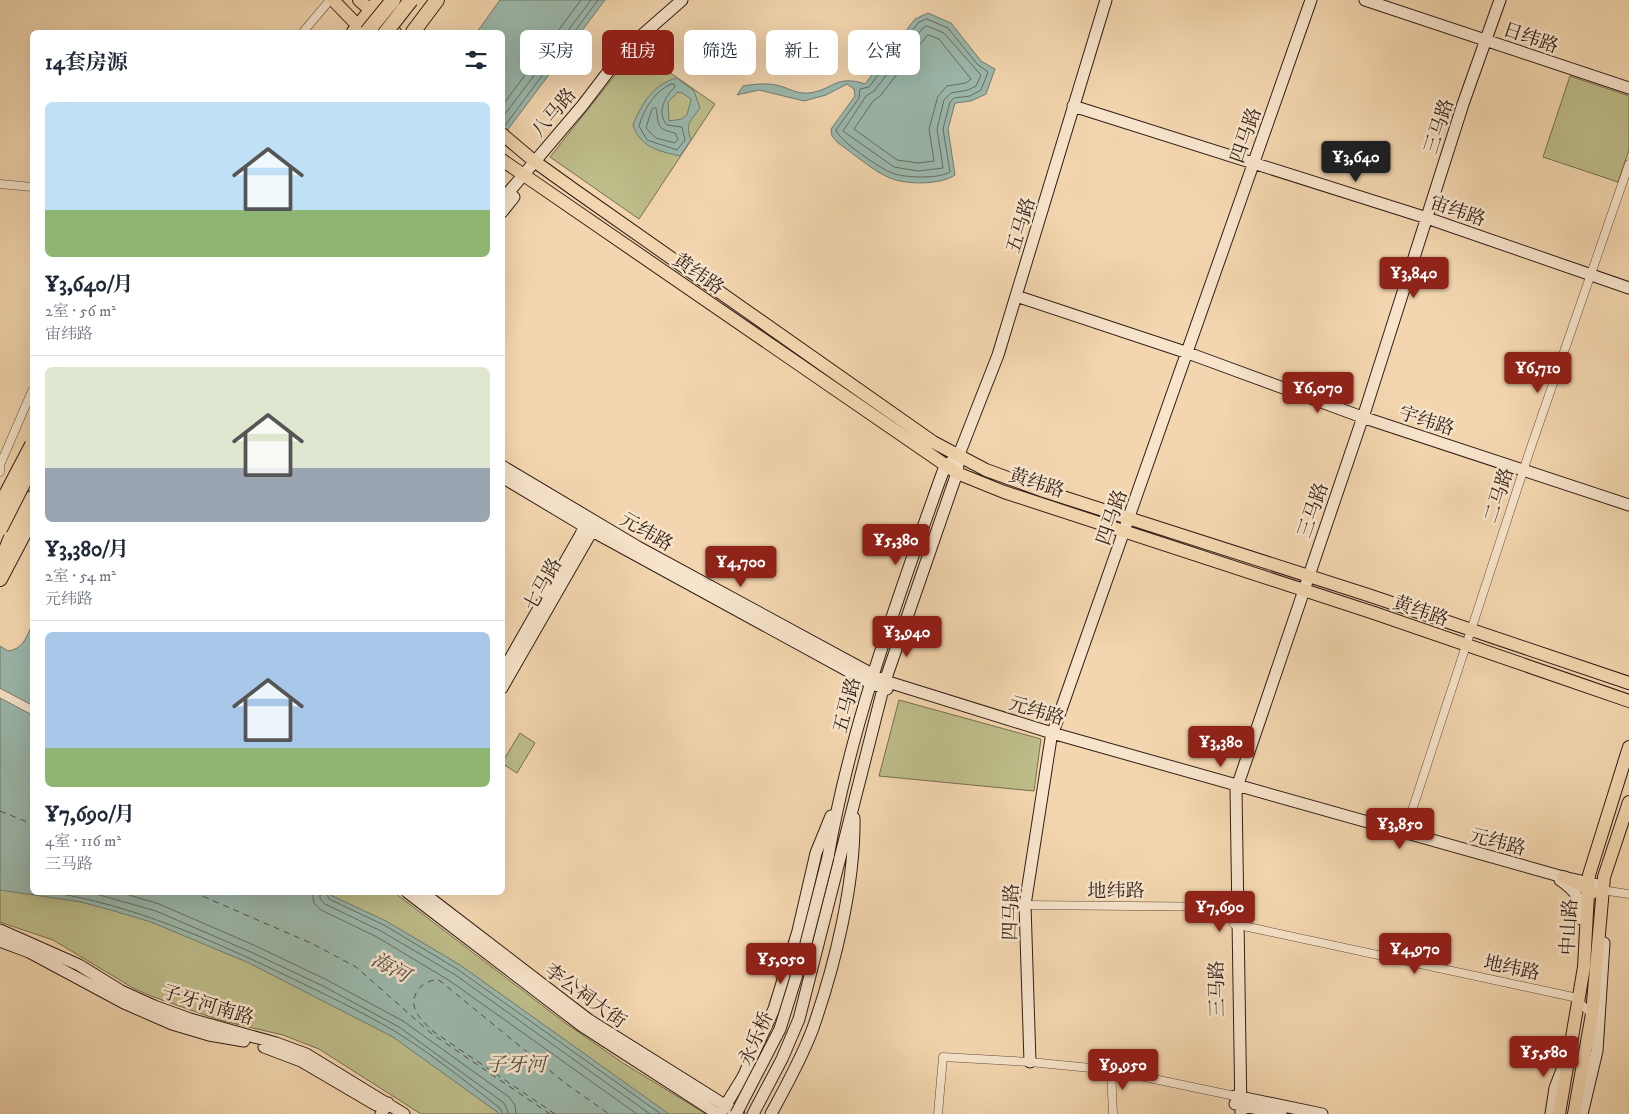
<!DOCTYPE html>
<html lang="zh">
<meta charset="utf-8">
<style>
:root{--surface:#fff;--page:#f2f2f3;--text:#1f2937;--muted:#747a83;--line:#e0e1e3;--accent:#8f2418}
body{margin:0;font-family:"IM FELL DW Pica","Noto Serif SC",serif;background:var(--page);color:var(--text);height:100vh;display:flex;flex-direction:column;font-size:19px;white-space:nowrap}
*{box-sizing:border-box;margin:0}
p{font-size:16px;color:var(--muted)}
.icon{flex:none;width:28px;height:28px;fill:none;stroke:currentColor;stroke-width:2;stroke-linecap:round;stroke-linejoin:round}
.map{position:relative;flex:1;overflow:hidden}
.panel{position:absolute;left:30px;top:30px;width:475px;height:865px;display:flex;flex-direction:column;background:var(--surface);border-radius:8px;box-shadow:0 5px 20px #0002}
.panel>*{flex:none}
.guide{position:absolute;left:520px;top:30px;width:475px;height:45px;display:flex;gap:10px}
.price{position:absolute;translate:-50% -42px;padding:0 11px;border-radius:5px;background:var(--accent);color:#fff;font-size:16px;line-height:32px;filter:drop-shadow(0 1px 2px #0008)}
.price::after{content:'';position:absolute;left:50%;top:30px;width:15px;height:11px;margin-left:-8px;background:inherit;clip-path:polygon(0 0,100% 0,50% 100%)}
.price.current{background:#222;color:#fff}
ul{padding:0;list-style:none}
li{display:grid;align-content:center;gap:10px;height:265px;padding:0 15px}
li+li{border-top:1px solid var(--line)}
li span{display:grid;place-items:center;height:155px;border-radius:8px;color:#555}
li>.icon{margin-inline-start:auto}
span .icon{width:90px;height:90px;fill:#fffc;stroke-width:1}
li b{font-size:21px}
h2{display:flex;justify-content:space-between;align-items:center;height:60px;padding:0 15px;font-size:21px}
.pill{padding:0 18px;border-radius:8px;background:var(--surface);box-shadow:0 5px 20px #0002;font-size:18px;line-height:45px}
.pill.current{background:var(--accent);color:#fff}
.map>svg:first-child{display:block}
.green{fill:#bdbd8a;stroke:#776e50}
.water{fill:#9bb9ad;stroke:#717b71;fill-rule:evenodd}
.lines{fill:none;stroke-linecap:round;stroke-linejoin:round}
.shore{stroke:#666c62;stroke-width:1}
.ferry{stroke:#514c44;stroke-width:1;stroke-dasharray:6 5;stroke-linecap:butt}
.street-casing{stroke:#624c3d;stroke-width:9}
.secondary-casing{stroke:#311e17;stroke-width:13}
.primary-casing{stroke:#311e17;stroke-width:14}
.highway-casing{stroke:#311e17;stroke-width:16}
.street{stroke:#f7e4cb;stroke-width:8}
.secondary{stroke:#f7e4cb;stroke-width:11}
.primary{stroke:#f3d6af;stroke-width:12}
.highway{stroke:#f3d6af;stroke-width:14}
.secondary-bridge-casing{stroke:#311e17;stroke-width:13;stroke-linecap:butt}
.highway-bridge-casing{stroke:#311e17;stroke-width:16;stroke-linecap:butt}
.secondary-bridge{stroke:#f7e4cb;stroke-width:11}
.highway-bridge{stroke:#f3d6af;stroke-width:14}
.labels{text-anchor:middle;stroke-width:5;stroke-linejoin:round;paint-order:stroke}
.street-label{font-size:19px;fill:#311e17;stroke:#f7e4cb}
.water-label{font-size:20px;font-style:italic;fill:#514c44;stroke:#f7e4cb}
</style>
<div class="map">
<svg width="1629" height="1114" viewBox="0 0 1629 1114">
<rect width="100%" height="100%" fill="#f3d6af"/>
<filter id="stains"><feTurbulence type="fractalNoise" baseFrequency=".004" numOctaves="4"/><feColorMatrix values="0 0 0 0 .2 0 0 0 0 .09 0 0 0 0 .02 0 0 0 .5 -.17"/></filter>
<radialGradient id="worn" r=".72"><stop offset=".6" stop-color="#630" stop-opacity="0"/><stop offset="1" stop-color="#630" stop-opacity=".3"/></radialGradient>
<path class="green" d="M636,49L715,104L639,219L550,157Z
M1570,76L1629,96V150L1618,182L1543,157Z
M0,688L32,892L395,893L564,1022L623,1063L706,1114H421L319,1049L283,1035L219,1020L151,996L133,988L53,940L0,922Z
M899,700L1041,739L1034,791L879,776Z
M520,733L535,743L517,773L503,764V761Z"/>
<path class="water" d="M500,0H605L503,136L502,32H477Z
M928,13L951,23L981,61L995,69L986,94L971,101L955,103L948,129L955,175C940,185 907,185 890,178C874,172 853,153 838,143L832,136L831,129L855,96L854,89L847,84L826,95L804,101L759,90L737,95L743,86C756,84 770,82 783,87C792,90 799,94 809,93C833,90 836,74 865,84L915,19Z
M677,78L694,91L700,108C690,122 685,123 691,140L680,156C659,151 641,148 633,125C642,103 653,84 677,78ZM678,92L682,93L691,99L687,115L682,119L669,121L668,102Z
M32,625V892L326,893L386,921L460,965L669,1114H500L393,1037L249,963L151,922L114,911L81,902L0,890V646L8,651C23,649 26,638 32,625Z"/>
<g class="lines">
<path class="shore" d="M927,19L948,28L977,64L988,72L981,90L970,96L954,98L950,102L943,129L950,172C939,179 904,178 892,173C881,169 838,140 836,130L859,98L860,89L869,87L918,23Z
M927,26L944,33L981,75L976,86L968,90L951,93L944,100L937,129L943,168L918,171L894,167L843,131L866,96L874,91L922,29Z
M928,35L939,39L971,79L966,83L947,86L938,96L929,129L934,161L918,163L897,160L854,129L873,101L880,96Z
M671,84H674L675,87C665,96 656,113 667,125L682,127L685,140L677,150L647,140L639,126C644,109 654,92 671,84Z
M502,106L581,0
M656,108C659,124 655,129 675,133L678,139L675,143L656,138L646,128L652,109Z
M502,118L591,0
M504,127L598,0
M50,892C133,905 209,939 285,975C322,993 361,1011 396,1032C432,1054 466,1082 500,1108L503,1114
M89,892L156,911L253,953L323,986L399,1027L504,1103L509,1114
M119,892L159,904L256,946L327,980L403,1021L509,1097L515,1105L516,1114
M312,892L314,903L321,910L377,937L450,981L637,1114
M320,892V899L325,904L381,931L454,974L650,1114
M326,892L329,899L384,925L457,969L661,1114"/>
<path class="ferry" d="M0,811L32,824
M193,892L313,944L356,967L432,1034L550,1114
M555,1114L434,1032C422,1021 406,1007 418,990C423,983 430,980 439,980L565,1083L609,1114"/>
<defs>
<path id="street" d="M303,32L330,0
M0,184L32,187
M0,472V465L32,391
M0,693L32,710
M1404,835L1529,453L1629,164
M1601,890L1629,894
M1025,905L1237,907
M1234,924L1573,997L1593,1015
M1111,1070L1113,1114
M938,1114L943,1057L1030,1062L1111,1070L1235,1096"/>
<path id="secondary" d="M1365,0L1629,88
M1073,106L1427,218L1629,288
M502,200L582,106L624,51L682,0
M502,212L514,197
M1016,296L1188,353L1362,417L1629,505
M502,466L638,547L885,681L1052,733L1563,877L1603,886
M502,477L592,531L870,683L887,689
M502,673L589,520
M502,688L596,524
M828,857C850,730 894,609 937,488L945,466L958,457L998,355L1106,0
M1560,880C1576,891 1582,899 1581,919
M407,892L582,1026L718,1114
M422,892L589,1020L739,1114
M0,930L79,965L121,991L154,1006L190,1019L276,1043L306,1054L404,1114
M0,941L29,952L124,1003L172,1024L209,1035L244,1041
M264,1047L301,1061L376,1105
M1030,1062L1025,905L1051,738L1311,0
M1235,1096L1322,1114
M1235,1104L1281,1114
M722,1111L743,1077L774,1009L798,931L816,853L831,816
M381,1114L388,1103
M753,1114L782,1059L799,1019L885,681L957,473L958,464
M771,1114C786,1086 802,1058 813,1028C835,965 855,884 854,818
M1241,1114L1236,790L1366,408L1463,104L1500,0
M1551,1114L1555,1088L1565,1062
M1582,1114L1597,1051L1604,943"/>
<path id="primary" d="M333,0L364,32
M359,0L395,32
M502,134L534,161L573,189L933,442L986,470L1044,491L1368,595L1629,683
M502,160L957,473L1004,492L1374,613L1629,701
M1563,877L1580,884L1592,893
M1559,1114L1584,967L1589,875L1629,747
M1574,1114L1592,1014L1604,877L1629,802"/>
<path id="highway" d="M354,32L379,0
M413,32L437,0
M0,564L12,535L32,498
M0,579L32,518"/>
</defs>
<use href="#street" class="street-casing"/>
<use href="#secondary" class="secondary-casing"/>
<use href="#primary" class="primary-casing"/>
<use href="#highway" class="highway-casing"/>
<use href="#street" class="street"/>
<use href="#secondary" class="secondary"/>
<use href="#primary" class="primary"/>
<use href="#highway" class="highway"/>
<defs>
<path id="secondary-bridge" d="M736,1114L780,1029L803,955L828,857"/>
<path id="highway-bridge" d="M367,32L393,0
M386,32L411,0
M0,506L32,445
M0,529L32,466"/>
</defs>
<use href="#secondary-bridge" class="secondary-bridge-casing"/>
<use href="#highway-bridge" class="highway-bridge-casing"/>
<use href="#secondary-bridge" class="secondary-bridge"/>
<use href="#highway-bridge" class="highway-bridge"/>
</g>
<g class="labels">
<g class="street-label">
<text transform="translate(1531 37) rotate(19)" y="7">日纬路</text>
<text transform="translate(553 112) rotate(-50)" y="7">八马路</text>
<text transform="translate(1438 126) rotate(-72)" y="7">三马路</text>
<text transform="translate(1245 135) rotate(-71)" y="7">四马路</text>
<text transform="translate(1458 210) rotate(19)" y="7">宙纬路</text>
<text transform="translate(1020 225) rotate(-73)" y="7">五马路</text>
<text transform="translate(699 273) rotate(35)" y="7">黄纬路</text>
<text transform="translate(1427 420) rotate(18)" y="7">宇纬路</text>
<text transform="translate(1037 482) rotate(18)" y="7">黄纬路</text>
<text transform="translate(1498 495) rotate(-72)" y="7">二马路</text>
<text transform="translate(1312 510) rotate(-71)" y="7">三马路</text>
<text transform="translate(1111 517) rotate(-71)" y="7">四马路</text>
<text transform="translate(647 531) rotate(30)" y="7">元纬路</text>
<text transform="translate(542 584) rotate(-61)" y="7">七马路</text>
<text transform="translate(1421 610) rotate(19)" y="7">黄纬路</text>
<text transform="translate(846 705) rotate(-75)" y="7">五马路</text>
<text transform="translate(1037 710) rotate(17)" y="7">元纬路</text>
<text transform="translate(1498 841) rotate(15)" y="7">元纬路</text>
<text x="1116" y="897">地纬路</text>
<text transform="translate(1010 912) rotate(-88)" y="7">四马路</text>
<text transform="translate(1568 927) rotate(-87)" y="7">中山路</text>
<text transform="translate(1512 967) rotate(12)" y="7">地纬路</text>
<text transform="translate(1216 989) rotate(-91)" y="7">三马路</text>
<text transform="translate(586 995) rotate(36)" y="7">李公祠大街</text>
<text transform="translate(208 1004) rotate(17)" y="7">子牙河南路</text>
<text transform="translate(755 1038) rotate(-66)" y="7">永乐桥</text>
</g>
<g class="water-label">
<text transform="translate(391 967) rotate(29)" y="7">海河</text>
<text x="516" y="1071">子牙河</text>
</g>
</g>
<rect width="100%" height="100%" filter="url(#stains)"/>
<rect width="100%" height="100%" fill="url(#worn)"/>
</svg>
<b class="price current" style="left:1356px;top:183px">¥3,640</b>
<b class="price" style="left:1414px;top:299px">¥3,840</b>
<b class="price" style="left:1538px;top:394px">¥6,710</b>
<b class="price" style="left:1318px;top:414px">¥6,070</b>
<b class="price" style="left:896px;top:566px">¥5,380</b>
<b class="price" style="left:741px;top:588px">¥4,700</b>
<b class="price" style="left:907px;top:658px">¥3,940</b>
<b class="price" style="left:1221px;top:768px">¥3,380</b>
<b class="price" style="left:1400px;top:850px">¥3,850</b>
<b class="price" style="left:1220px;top:933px">¥7,690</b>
<b class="price" style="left:1415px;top:975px">¥4,970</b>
<b class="price" style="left:781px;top:985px">¥5,050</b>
<b class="price" style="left:1544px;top:1078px">¥5,580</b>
<b class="price" style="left:1123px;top:1091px">¥9,950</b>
<div class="guide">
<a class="pill">买房</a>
<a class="pill current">租房</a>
<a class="pill">筛选</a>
<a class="pill">新上</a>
<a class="pill">公寓</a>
</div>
<section class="panel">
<h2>14套房源<svg class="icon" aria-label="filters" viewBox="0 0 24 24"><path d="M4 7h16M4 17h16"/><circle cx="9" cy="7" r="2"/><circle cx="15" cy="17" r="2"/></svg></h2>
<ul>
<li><span style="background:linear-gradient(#bfe0f5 70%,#8fb573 0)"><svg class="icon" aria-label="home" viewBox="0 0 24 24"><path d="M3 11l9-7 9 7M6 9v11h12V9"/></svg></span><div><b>¥3,640/月</b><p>2室 · 56 m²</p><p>宙纬路</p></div></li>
<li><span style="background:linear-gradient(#dfe7d0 65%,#9aa5b1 0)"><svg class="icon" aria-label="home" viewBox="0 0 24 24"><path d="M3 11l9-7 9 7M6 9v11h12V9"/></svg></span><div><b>¥3,380/月</b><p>2室 · 54 m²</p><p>元纬路</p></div></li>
<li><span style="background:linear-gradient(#a9c7e8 75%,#8fb573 0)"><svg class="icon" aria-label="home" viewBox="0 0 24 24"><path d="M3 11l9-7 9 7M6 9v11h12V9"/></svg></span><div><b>¥7,690/月</b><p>4室 · 116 m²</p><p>三马路</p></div></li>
</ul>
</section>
</div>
